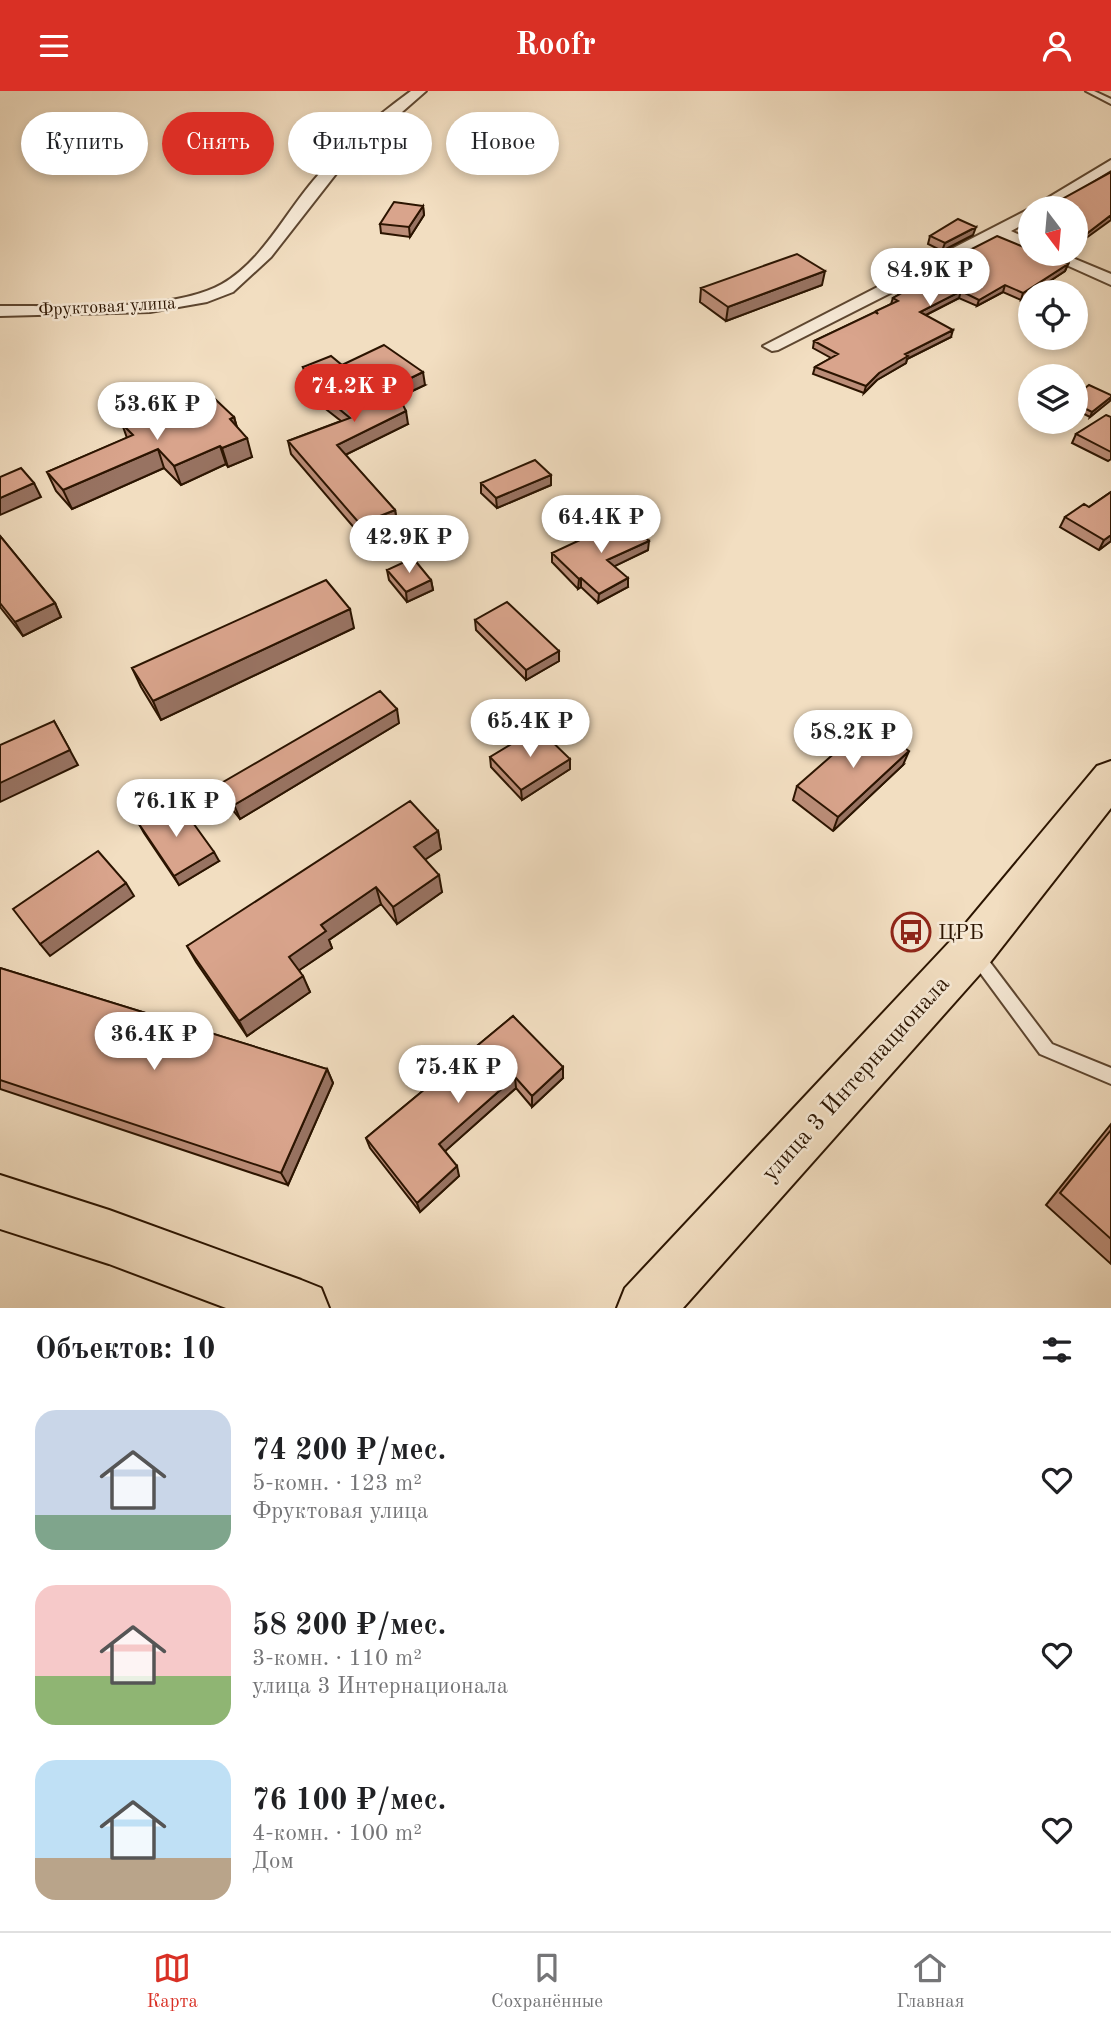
<!DOCTYPE html>
<html lang="ru">
<meta charset="utf-8">
<style>
:root{--surface:#fff;--page:#f6f6f6;--text:#202124;--muted:#757577;--line:#e0e0e0;--accent:#d93025}
body{margin:0;font-family:"Old Standard TT",serif;background:var(--page);color:var(--text);height:100vh;display:flex;flex-direction:column;font-size:26px;white-space:nowrap}
*{box-sizing:border-box;margin:0}
p{font-size:23px;color:var(--muted)}
.icon{flex:none;width:38px;height:38px;fill:none;stroke:currentColor;stroke-width:2;stroke-linecap:round;stroke-linejoin:round}
.map{position:relative;height:1217px;overflow:hidden}
.side{display:flex;flex-direction:column;background:var(--surface);flex:1}
.side>*{flex:none}
.top-card{position:absolute;left:21px;top:21px;width:700px;height:63px;display:flex;gap:14px}
.needle{width:46px;rotate:164deg}
.controls{position:absolute;left:1018px;top:105px;display:grid;gap:14px}
.controls a{display:grid;place-items:center;width:70px;height:70px;border-radius:50%;background:var(--surface);box-shadow:0 4px 10px #0003;font-size:35px}
.price{position:absolute;translate:-50% -60px;padding:0 16px;border-radius:24px;background:#fff;color:#222;font-size:23px;line-height:46px;filter:drop-shadow(0 2px 4px #0008)}
.price::after{content:'';position:absolute;left:50%;top:42px;width:21px;height:16px;margin-left:-10px;background:inherit;clip-path:polygon(0 0,100% 0,50% 100%)}
.price.active{background:var(--accent);color:#fff}
ul{padding:0;list-style:none}
li{display:flex;align-items:center;gap:21px;height:175px;padding:0 35px}
li span{display:grid;place-items:center;flex:none;width:196px;height:140px;border-radius:21px;color:#555}
li>.icon{margin-inline-start:auto}
span .icon{width:84px;height:84px;fill:#fffc;stroke-width:1}
li b{font-size:30px}
h2{display:flex;justify-content:space-between;align-items:center;height:84px;padding:0 35px;font-size:30px}
.pill{padding:0 24px;border-radius:32px;background:var(--surface);box-shadow:0 4px 10px #0003;font-size:24px;line-height:63px}
.pill.active{background:var(--accent);color:#fff}
header{display:flex;justify-content:space-between;align-items:center;height:91px;padding:0 35px;background:var(--accent);color:#fff;font-size:32px;font-weight:600}
.menu{display:flex;justify-content:space-around;align-items:center;height:98px;border-top:2px solid var(--line);background:var(--surface);font-size:19px;color:var(--muted)}
.menu a{display:grid;justify-items:center;gap:4px}
.menu .active{color:var(--accent)}
.map>svg:first-child{display:block}
.lines{fill:none;stroke-linecap:round;stroke-linejoin:round}
.service-casing{stroke:#5d4630;stroke-width:4}
.minor-casing{stroke:#5d4630;stroke-width:4}
.primary-casing{stroke:#2b1400;stroke-width:4}
.service{fill:#f7ead7;fill-rule:evenodd}
.minor{fill:#f7ead7;fill-rule:evenodd}
.primary{fill:#f2dec1;fill-rule:evenodd}
.wall{fill:#bb8d78;stroke:#2b1400;stroke-width:2}
.shaded-wall{fill:#987362;stroke:#2b1400;stroke-width:2}
.building{fill:#d9a48c;stroke:#2b1400;stroke-width:2}
.labels{text-anchor:middle;stroke-width:5;stroke-linejoin:round;paint-order:stroke}
.far-street-label{font-size:18px;fill:#2b1400;stroke:#f7ead7}
.poi-label{font-size:21px;fill:#2b1400;stroke:#f7ead7;text-anchor:start}
.near-street-label{font-size:24px;fill:#2b1400;stroke:#f7ead7}
</style>
<header><svg class="icon" aria-label="menu" viewBox="0 0 24 24"><path d="M4 6h16M4 12h16M4 18h16"/></svg>Roofr<svg class="icon" aria-label="person" viewBox="0 0 24 24"><circle cx="12" cy="8" r="4"/><path d="M4 21q1-7 8-7t8 7"/></svg></header>
<div class="map">
<svg width="1111" height="1217" viewBox="0 0 1111 1217">
<rect width="100%" height="100%" fill="#f2dec1"/>
<filter id="stains"><feTurbulence type="fractalNoise" baseFrequency=".00286" numOctaves="4"/><feColorMatrix values="0 0 0 0 .2 0 0 0 0 .09 0 0 0 0 .02 0 0 0 .5 -.17"/></filter>
<radialGradient id="worn" r=".72"><stop offset=".6" stop-color="#630" stop-opacity="0"/><stop offset="1" stop-color="#630" stop-opacity=".3"/></radialGradient>
<g class="lines">
<defs>
<path id="service" d="M1086,0H1094L1111,8V13Z
M975,856L980,858L1052,953L1111,977V993L1040,963L970,868L968,863L970,858Z"/>
<path id="minor" d="M411,0H426L346,70L271,166L233,201L207,211L150,221L0,225V215C59,214 171,222 222,193C262,170 284,124 313,90C342,55 375,26 411,0Z
M1111,69V79L1049,117H1031Z
M1031,117V129L1011,140L1031,149V160L999,147L778,259L772,260L763,255Z
M1042,163H1063L1111,183V194Z"/>
<path id="primary" d="M1111,670V717L988,874L683,1217H617L625,1197L956,844L1097,675Z
M0,1084L109,1119L301,1189L321,1197L329,1217H226L109,1173L0,1138Z"/>
</defs>
<use href="#service" class="service-casing"/>
<use href="#minor" class="minor-casing"/>
<use href="#primary" class="primary-casing"/>
<use href="#service" class="service"/>
<use href="#minor" class="minor"/>
<use href="#primary" class="primary"/>
</g>
<path class="wall" d="M1111,81L1082,150L1076,147V117Z
M423,115L424,124L410,146L381,142L380,133Z
M973,144L942,160L928,153L930,145Z
M964,162L1068,173L1065,180L1021,209L1003,201L977,215L959,207L926,224L951,246L907,268L906,272L877,289L864,302L813,283L815,276L831,267L813,257L814,250L876,221L891,213L893,207L963,168Z
M822,194L726,230L700,211L701,197Z
M342,274L425,294L385,313L408,333L345,364L395,419L397,431L362,446L291,363L288,350L341,330L318,312L316,299H317L306,289L303,276Z
M1076,304H1111V308L1090,326L1076,319Z
M234,326L237,336L252,366L228,376L226,373L181,394L164,377L72,418L56,400L47,381L127,347L122,333L167,329Z
M1111,326V368L1108,370L1072,352L1076,343Z
M551,384V394L497,417L481,402V392Z
M1111,401V450L1099,459L1060,436L1065,426L1089,416Z
M0,445L55,512L61,526L23,545L0,516Z
M648,459L614,475L628,496L598,512L581,496L578,498L552,471V462Z
M387,479L431,489L433,499L407,511L389,489Z
M475,529L559,560V570L526,589L476,539Z
M354,537L161,629L141,596L132,577Z
M399,632L240,728L224,708L218,694Z
M490,666L570,668V678L522,709L491,676Z
M903,674L833,740L793,709L797,695Z
M139,733L219,770L179,794L144,742Z
M438,740L441,758L425,768L442,801L397,833L381,813L329,849L332,857L299,879L310,901L247,945L196,871L187,855Z
M0,877L327,978L333,992L288,1094L0,998Z
M513,925L563,987L532,1016L516,997L445,1060L459,1085L420,1121L370,1057L366,1047Z
M1111,1033V1173L1046,1114Z"/>
<path class="shaded-wall" d="M423,115L424,124L410,146L409,136Z
M1111,124V129L1082,150L1085,144Z
M976,136L973,144L942,160L945,152Z
M1068,173L1065,180L1021,209L1023,202Z
M825,180L822,194L726,230L728,216Z
M1005,194L1003,201L977,215L979,209Z
M961,200L959,207L918,228L920,221Z
M953,239L951,246L907,268L906,272L877,289L864,302L866,295L879,282L905,263Z
M423,281L425,294L376,317L374,305Z
M1111,306L1110,310L1090,326L1092,321Z
M406,320L408,333L339,367L337,354Z
M234,326L239,345L230,328Z
M247,347L252,366L228,376L222,357Z
M220,355L226,373L181,394L174,375Z
M158,358L164,377L72,418L63,399Z
M551,384V394L497,417L496,407Z
M34,392L41,406L0,424V407Z
M395,419L397,431L362,446L360,433Z
M1111,444V450L1099,459L1104,449Z
M649,450L648,459L607,479V469Z
M581,487V496L578,498L579,488Z
M628,487V496L598,512L599,503Z
M431,489L433,499L407,511L406,501Z
M55,512L61,526L23,545L15,531Z
M350,518L354,537L161,629L153,610Z
M559,560V570L526,589V579Z
M397,618L399,632L240,728L234,714Z
M54,630L78,674L0,711V692Z
M909,660L903,674L833,740L838,726Z
M570,668V678L522,709L521,699Z
M438,740L441,758L417,774L414,756Z
M214,761L219,770L179,794L174,785Z
M439,784L442,801L397,833L393,816Z
M126,792L134,805L50,865L40,853Z
M376,796L381,813L329,849L332,857L295,882L289,866L321,834Z
M303,885L310,901L247,945L239,930Z
M563,976V987L532,1016V1005Z
M327,978L333,992L288,1094L281,1082Z
M515,986L516,997L442,1063L439,1053Z
M457,1075L459,1085L420,1121L417,1112Z"/>
<path class="building" d="M1111,81V124L1085,144L1076,140V117H1046Z
M394,111L423,115L409,136L380,133Z
M958,128L976,136L945,152L930,145Z
M997,145L1031,159V163H1041L1068,173L1023,202L1005,194L979,209L961,200L920,221L953,239L905,263L908,265L879,282L866,295L815,276L838,263L814,250L875,221L878,223L876,220L898,210L893,207L969,164L964,162Z
M797,163L825,180L728,216L701,197Z
M384,254L423,281L374,305L386,313L400,308L406,320L337,354L395,419L360,433L288,350L350,327L316,299L325,295L303,276L331,265L342,274Z
M1089,294L1111,304V306L1092,321L1076,313V304Z
M215,308L234,326L230,328L247,347L222,357L220,355L174,375L158,358L63,399L47,381L133,344L122,333L157,319L167,329Z
M1106,324L1111,326V361L1076,343Z
M535,369L551,384L496,407L481,392Z
M21,377L34,392L0,407V386Z
M1111,401V444L1104,449L1065,426L1084,413L1089,416Z
M625,428L649,450L607,469L628,487L599,503L581,487L579,488L552,462Z
M0,445L55,512L15,531L0,512Z
M413,467L431,489L406,501L387,479Z
M326,489L350,518L153,610L132,577Z
M507,511L559,560L526,579L475,529Z
M380,600L397,618L234,714L218,694Z
M54,630L70,659L0,692V654Z
M869,632L909,660L838,726L797,695Z
M538,637L570,668L521,699L490,666Z
M410,710L438,740L414,756L439,784L393,816L376,796L321,834L326,840L289,866L303,885L239,930L187,855Z
M178,711L214,761L174,785L139,733Z
M98,760L126,792L40,853L13,818Z
M0,877L327,978L281,1082L0,989Z
M513,925L563,976L532,1005L515,986L439,1053L457,1075L417,1112L366,1047Z
M1111,1039V1148L1060,1102Z"/>
<defs>
<symbol id="bus-ring" viewBox="-11 -11 22 22"><circle r="9.5" fill="#f7ead7" stroke="#8f2418" stroke-width="1.5"/><path d="M-5-6H5V4H4V6H2V4H-2V6H-4V4H-5ZM-3.5-4V0h7V-4ZM-3.5 1.2v1.5H-2V1.2ZM2 1.2v1.5H3.5V1.2Z" fill="#8f2418"/></symbol>
</defs>
<g fill-rule="evenodd">
<use href="#bus-ring" x="889" y="819" width="44" height="44"/>
</g>
<g class="labels">
<g class="far-street-label">
<text transform="translate(107 215) rotate(-3)" y="6">Фруктовая улица</text>
</g>
<g class="poi-label">
<text x="938" y="848">ЦРБ</text>
</g>
<g class="near-street-label">
<text transform="translate(855 987) rotate(-48)" y="8">улица 3 Интернационала</text>
</g>
</g>
<rect width="100%" height="100%" filter="url(#stains)"/>
<rect width="100%" height="100%" fill="url(#worn)"/>
</svg>
<div class="controls">
<a><svg class="needle" viewBox="-14 -14 28 28"><path d="M0-13l5 13h-10z" fill="#e53935"/><path d="M0 13l5-13h-10z" fill="#757577"/></svg></a>
<a><svg class="icon" aria-label="locate" viewBox="0 0 24 24"><circle cx="12" cy="12" r="6"/><path d="M12 2v4M12 18v4M2 12h4M18 12h4"/></svg></a>
<a><svg class="icon" aria-label="layers" viewBox="0 0 24 24"><path d="M12 4l9 5-9 5-9-5zM3 14l9 5 9-5"/></svg></a>
</div>
<b class="price" style="left:930px;top:217px">84.9K ₽</b>
<b class="price active" style="left:354px;top:333px">74.2K ₽</b>
<b class="price" style="left:157px;top:351px">53.6K ₽</b>
<b class="price" style="left:601px;top:464px">64.4K ₽</b>
<b class="price" style="left:409px;top:484px">42.9K ₽</b>
<b class="price" style="left:530px;top:668px">65.4K ₽</b>
<b class="price" style="left:853px;top:679px">58.2K ₽</b>
<b class="price" style="left:176px;top:748px">76.1K ₽</b>
<b class="price" style="left:154px;top:981px">36.4K ₽</b>
<b class="price" style="left:458px;top:1014px">75.4K ₽</b>
<div class="top-card">
<a class="pill">Купить</a>
<a class="pill active">Снять</a>
<a class="pill">Фильтры</a>
<a class="pill">Новое</a>
</div>
</div>
<section class="side">
<h2>Объектов: 10<svg class="icon" aria-label="filters" viewBox="0 0 24 24"><path d="M4 7h16M4 17h16"/><circle cx="9" cy="7" r="2"/><circle cx="15" cy="17" r="2"/></svg></h2>
<ul>
<li><span style="background:linear-gradient(#c9d6e8 75%,#7fa58c 0)"><svg class="icon" aria-label="home" viewBox="0 0 24 24"><path d="M3 11l9-7 9 7M6 9v11h12V9"/></svg></span><div><b>74 200 ₽/мес.</b><p>5-комн. · 123 m²</p><p>Фруктовая улица</p></div><svg class="icon" aria-label="heart" viewBox="0 0 24 24"><path d="M12 20l-8-8c-3-5 5-10 8-4 3-6 11-1 8 4z"/></svg></li>
<li><span style="background:linear-gradient(#f6c9c9 65%,#8fb573 0)"><svg class="icon" aria-label="home" viewBox="0 0 24 24"><path d="M3 11l9-7 9 7M6 9v11h12V9"/></svg></span><div><b>58 200 ₽/мес.</b><p>3-комн. · 110 m²</p><p>улица 3 Интернационала</p></div><svg class="icon" aria-label="heart" viewBox="0 0 24 24"><path d="M12 20l-8-8c-3-5 5-10 8-4 3-6 11-1 8 4z"/></svg></li>
<li><span style="background:linear-gradient(#bfe0f5 70%,#b9a48a 0)"><svg class="icon" aria-label="home" viewBox="0 0 24 24"><path d="M3 11l9-7 9 7M6 9v11h12V9"/></svg></span><div><b>76 100 ₽/мес.</b><p>4-комн. · 100 m²</p><p>Дом</p></div><svg class="icon" aria-label="heart" viewBox="0 0 24 24"><path d="M12 20l-8-8c-3-5 5-10 8-4 3-6 11-1 8 4z"/></svg></li>
</ul>
</section>
<nav class="menu">
<a class="active"><svg class="icon" aria-label="map" viewBox="0 0 24 24"><path d="M3 6l6-2 6 2 6-2v14l-6 2-6-2-6 2zM9 4v14M15 6v14"/></svg>Карта</a>
<a><svg class="icon" aria-label="saved" viewBox="0 0 24 24"><path d="M7 4h10v16l-5-4-5 4z"/></svg>Сохранённые</a>
<a><svg class="icon" aria-label="home" viewBox="0 0 24 24"><path d="M3 11l9-7 9 7M6 9v11h12V9"/></svg>Главная</a>
</nav>
